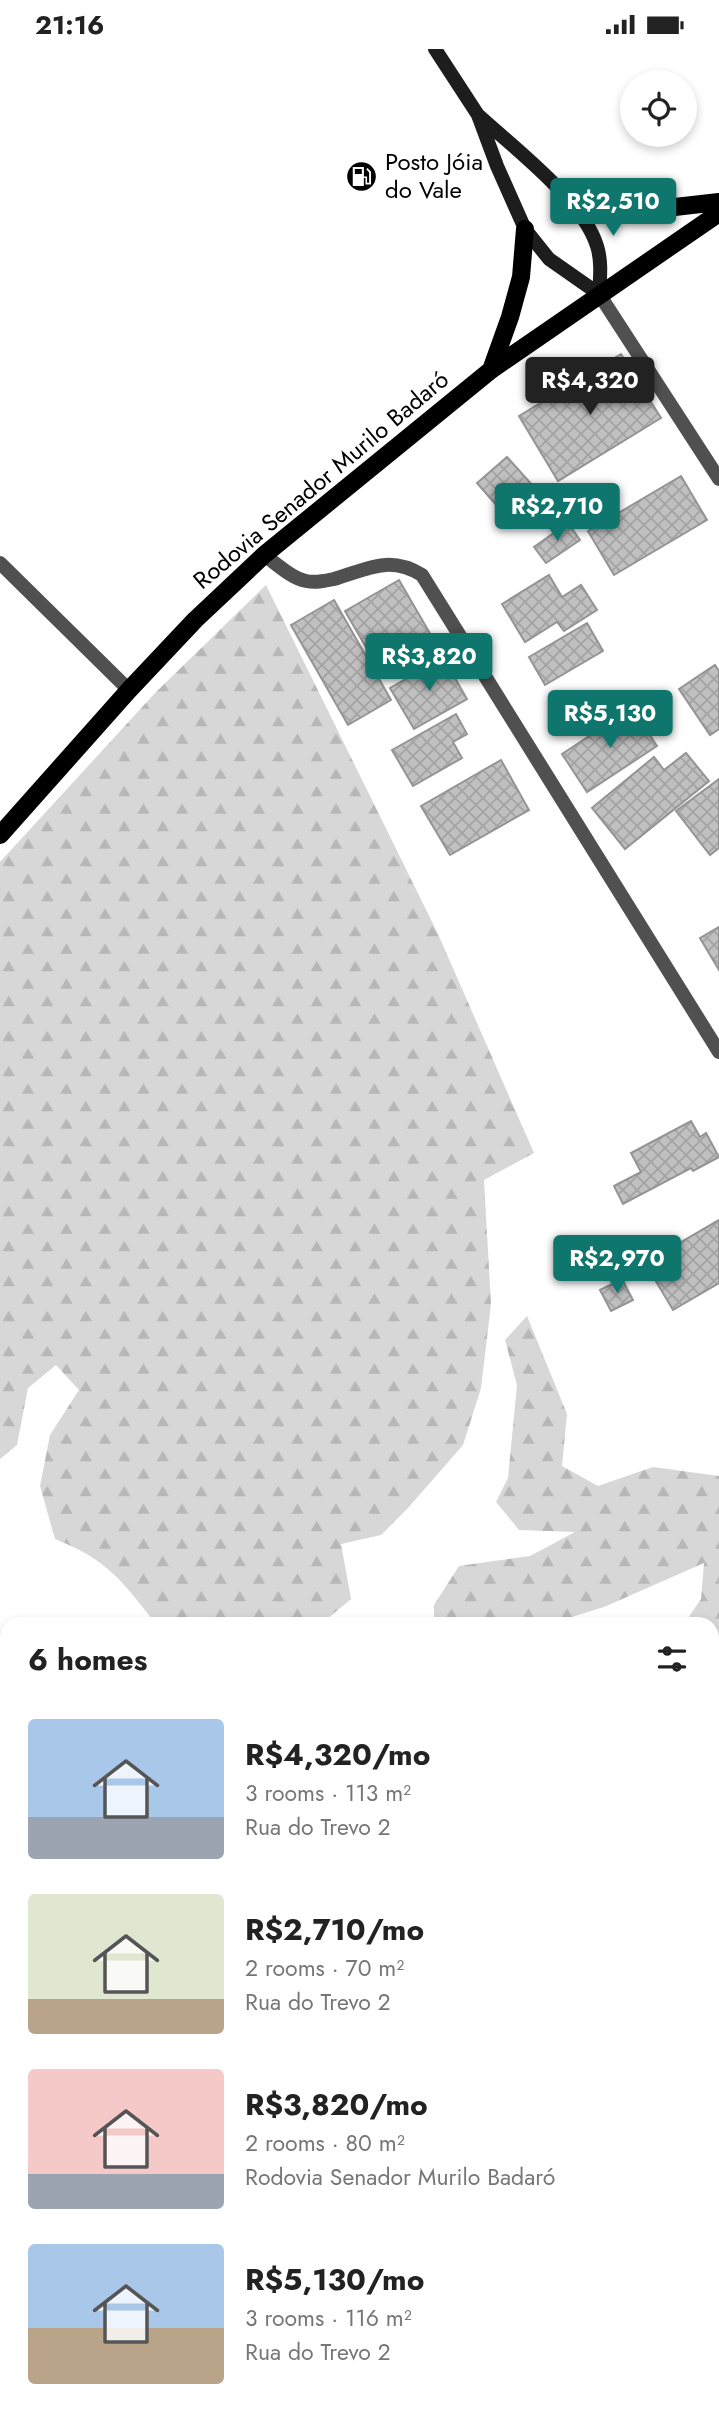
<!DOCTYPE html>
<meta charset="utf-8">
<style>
:root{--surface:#fff;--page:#f2f2f2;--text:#222;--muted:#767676;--accent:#0f766e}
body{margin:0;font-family:Jost,sans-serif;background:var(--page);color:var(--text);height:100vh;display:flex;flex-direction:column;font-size:26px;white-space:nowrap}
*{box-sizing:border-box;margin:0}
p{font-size:23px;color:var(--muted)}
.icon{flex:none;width:38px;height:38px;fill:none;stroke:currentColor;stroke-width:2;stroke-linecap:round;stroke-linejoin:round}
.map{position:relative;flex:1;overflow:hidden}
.drawer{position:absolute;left:0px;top:1568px;width:719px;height:798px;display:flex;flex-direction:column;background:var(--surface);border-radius:21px 21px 0 0;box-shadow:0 4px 10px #0003}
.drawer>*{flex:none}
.controls{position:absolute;left:620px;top:21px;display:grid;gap:14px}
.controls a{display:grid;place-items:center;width:77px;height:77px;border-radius:50%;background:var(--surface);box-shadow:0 4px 10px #0003;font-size:35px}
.price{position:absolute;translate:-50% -60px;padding:0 16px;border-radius:7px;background:var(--accent);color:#fff;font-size:23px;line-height:46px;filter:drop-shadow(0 2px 4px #0008)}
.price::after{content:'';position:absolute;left:50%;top:42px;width:21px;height:16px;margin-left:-10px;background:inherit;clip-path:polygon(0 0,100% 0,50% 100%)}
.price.on{background:#222;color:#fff}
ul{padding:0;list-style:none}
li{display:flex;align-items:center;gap:21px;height:175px;padding:0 28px}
li span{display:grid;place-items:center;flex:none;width:196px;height:140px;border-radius:7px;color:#555}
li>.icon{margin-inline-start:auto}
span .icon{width:84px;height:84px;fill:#fffc;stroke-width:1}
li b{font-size:30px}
h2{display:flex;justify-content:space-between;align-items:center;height:84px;padding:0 28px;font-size:30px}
.status{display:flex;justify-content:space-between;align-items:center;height:49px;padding:0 35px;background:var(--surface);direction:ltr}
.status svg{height:19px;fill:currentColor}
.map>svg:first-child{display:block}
.forest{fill:url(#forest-firs)}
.building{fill:url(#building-cross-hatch);stroke:#949494;stroke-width:2}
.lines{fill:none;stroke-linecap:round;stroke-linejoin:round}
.street{stroke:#505050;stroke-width:14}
.secondary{stroke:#1d1d1d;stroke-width:14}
.primary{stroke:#000;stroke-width:18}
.labels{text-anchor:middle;stroke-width:5;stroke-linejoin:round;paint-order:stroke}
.poi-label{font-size:24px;fill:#000;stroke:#fff;text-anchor:start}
.street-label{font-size:24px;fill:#000;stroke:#fff}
</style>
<div class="status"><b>21:16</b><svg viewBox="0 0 49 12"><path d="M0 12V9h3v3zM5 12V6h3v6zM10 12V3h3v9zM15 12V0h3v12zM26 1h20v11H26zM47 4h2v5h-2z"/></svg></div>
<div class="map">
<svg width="719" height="2366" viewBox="0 0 719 2366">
<defs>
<pattern id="forest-firs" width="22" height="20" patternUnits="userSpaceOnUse" patternTransform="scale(1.75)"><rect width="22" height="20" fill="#d7d7d7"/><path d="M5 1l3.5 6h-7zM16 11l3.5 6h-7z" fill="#b7b7b7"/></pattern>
<pattern id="building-cross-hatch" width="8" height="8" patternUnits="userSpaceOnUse" patternTransform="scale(1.75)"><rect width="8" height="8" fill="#c0c0c0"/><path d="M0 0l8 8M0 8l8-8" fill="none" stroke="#a3a3a3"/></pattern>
</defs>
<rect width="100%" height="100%" fill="#fff"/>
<path class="forest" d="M266,536L438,885L534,1104L484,1131L491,1255L481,1339L463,1396L408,1459L381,1486L341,1495L351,1550L321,1575H156C122,1532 108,1511 55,1490L40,1437L50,1386L79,1341L56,1316L28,1339L17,1396L0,1410V813L156,643Z
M527,1267L567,1365L562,1417L598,1437L653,1418L719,1427V1741H713L719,1746V2366L546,2365L545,2359H712V1575H684L701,1550L704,1514L604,1558L549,1575H434V1556L459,1517L530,1507L575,1483L519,1481L496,1453L508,1429L517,1336L505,1291Z
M0,1800L7,1804V2017L0,2008Z"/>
<path class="building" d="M621,305L661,369L558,432L519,367Z
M507,408L542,447L511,473L477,434Z
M681,427L707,471L614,526L588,482Z
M568,474L580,491L546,514L534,498Z
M549,526L562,548L581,536L597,561L564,582L557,573L525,593L502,555Z
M399,531L432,588L378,619L345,562Z
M334,551L391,651L348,676L291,576Z
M587,574L603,602L545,636L529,608Z
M443,608L467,650L414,680L390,639Z
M715,616L719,622V680L710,686L679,640Z
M632,659L657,697L587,743L562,705Z
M456,665L467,685L453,693L462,709L413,737L392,701Z
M686,704L709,732L625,800L592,759L654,708L664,721Z
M501,711L529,761L450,806L421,757Z
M719,730V799L710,806L676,762Z
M719,878V921L700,889Z
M691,1072L700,1088L706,1084L719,1108L693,1122L691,1119L623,1155L614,1137L641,1123L631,1104Z
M719,1171V1234L673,1261L645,1214Z
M622,1230L633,1251L611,1262L600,1241Z"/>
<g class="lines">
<path class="street" d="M599,245L719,430
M264,506C277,515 291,529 306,532C316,534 324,532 334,530C368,520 389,506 422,526L719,1003
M0,514L129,641
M0,2163L7,2172
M161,2359L171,2366
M45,2366L59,2359"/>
<path class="secondary" d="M435,0L478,66L497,117L525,180L549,210L599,245C600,229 602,213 597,197C583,151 514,99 478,66"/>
<path class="primary" d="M568,149L628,159H666L719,153
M491,321L510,268L521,228L525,180
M0,786L129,641L195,571L264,506L491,321L719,164"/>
</g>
<defs>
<symbol id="fuel-disc" viewBox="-11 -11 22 22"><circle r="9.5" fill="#000" stroke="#fff"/><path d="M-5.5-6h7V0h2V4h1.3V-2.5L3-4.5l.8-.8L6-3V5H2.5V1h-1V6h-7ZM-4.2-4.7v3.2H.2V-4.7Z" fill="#fff"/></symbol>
</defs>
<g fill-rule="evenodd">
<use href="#fuel-disc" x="344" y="110" width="35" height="35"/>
</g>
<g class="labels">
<g class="poi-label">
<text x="385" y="121">Posto Jóia<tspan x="385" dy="28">do Vale</tspan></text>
</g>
<g class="street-label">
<text transform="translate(321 431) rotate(-40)" y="8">Rodovia Senador Murilo Badaró</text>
</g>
</g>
</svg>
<div class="controls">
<a><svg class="icon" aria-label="locate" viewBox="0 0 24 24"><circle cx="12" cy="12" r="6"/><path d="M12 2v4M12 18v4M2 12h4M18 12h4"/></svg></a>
</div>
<b class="price" style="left:613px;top:189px">R$2,510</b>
<b class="price on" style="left:590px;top:368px">R$4,320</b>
<b class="price" style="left:557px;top:494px">R$2,710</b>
<b class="price" style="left:429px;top:644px">R$3,820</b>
<b class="price" style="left:610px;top:701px">R$5,130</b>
<b class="price" style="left:617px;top:1246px">R$2,970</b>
<section class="drawer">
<h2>6 homes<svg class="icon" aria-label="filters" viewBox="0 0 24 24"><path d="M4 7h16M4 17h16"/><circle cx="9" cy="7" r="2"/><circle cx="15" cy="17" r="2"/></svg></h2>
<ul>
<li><span style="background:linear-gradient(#a9c7e8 70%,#9aa5b1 0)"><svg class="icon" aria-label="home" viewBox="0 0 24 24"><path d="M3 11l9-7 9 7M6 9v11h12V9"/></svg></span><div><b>R$4,320/mo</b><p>3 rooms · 113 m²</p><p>Rua do Trevo 2</p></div></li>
<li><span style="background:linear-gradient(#dfe7d0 75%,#b9a48a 0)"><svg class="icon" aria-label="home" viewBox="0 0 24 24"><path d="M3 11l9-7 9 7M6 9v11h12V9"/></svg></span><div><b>R$2,710/mo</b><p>2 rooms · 70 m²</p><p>Rua do Trevo 2</p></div></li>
<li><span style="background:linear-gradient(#f6c9c9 75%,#9aa5b1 0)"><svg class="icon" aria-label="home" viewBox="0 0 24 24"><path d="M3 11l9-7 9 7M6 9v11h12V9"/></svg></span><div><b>R$3,820/mo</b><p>2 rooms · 80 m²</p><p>Rodovia Senador Murilo Badaró</p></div></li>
<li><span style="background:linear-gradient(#a9c7e8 60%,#b9a48a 0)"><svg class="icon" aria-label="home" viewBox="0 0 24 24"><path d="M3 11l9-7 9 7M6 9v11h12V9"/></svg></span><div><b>R$5,130/mo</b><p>3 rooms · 116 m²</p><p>Rua do Trevo 2</p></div></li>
</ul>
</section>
</div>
